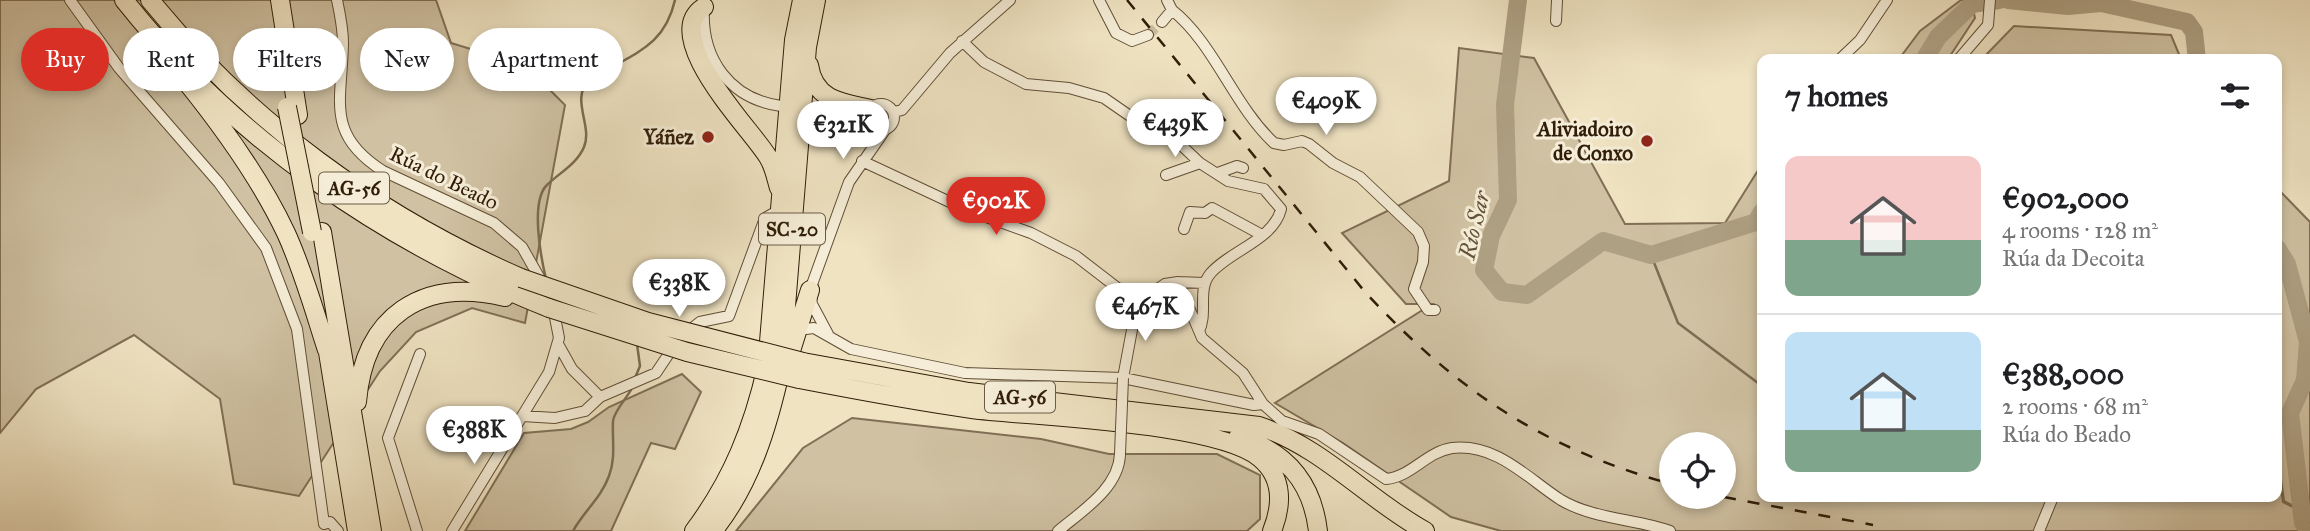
<!DOCTYPE html>
<meta charset="utf-8">
<style>
:root{--surface:#fff;--page:#f2f2f2;--text:#202124;--muted:#757577;--line:#e0e0e0;--accent:#d93025}
body{margin:0;font-family:"IM FELL Great Primer",serif;background:var(--page);color:var(--text);height:100vh;display:flex;flex-direction:column;font-size:26px;white-space:nowrap}
*{box-sizing:border-box;margin:0}
p{font-size:23px;color:var(--muted)}
.icon{flex:none;width:38px;height:38px;fill:none;stroke:currentColor;stroke-width:2;stroke-linecap:round;stroke-linejoin:round}
.map{position:relative;flex:1;overflow:hidden}
.details{position:absolute;left:1757px;top:54px;width:525px;height:448px;display:flex;flex-direction:column;background:var(--surface);border-radius:14px;box-shadow:0 4px 10px #0003}
.details>*{flex:none}
.banner{position:absolute;left:21px;top:28px;width:665px;height:63px;display:flex;gap:14px}
.buttons{position:absolute;left:1659px;top:432px;display:grid;gap:14px}
.buttons a{display:grid;place-items:center;width:77px;height:77px;border-radius:50%;background:var(--surface);box-shadow:0 4px 10px #0003;font-size:35px}
.price{position:absolute;translate:-50% -60px;padding:0 16px;border-radius:24px;background:#fff;color:#222;font-size:23px;line-height:46px;filter:drop-shadow(0 2px 4px #0008)}
.price::after{content:'';position:absolute;left:50%;top:42px;width:21px;height:16px;margin-left:-10px;background:inherit;clip-path:polygon(0 0,100% 0,50% 100%)}
.price.on{background:var(--accent);color:#fff}
ul{padding:0;list-style:none}
li{display:flex;align-items:center;gap:21px;height:175px;padding:0 28px}
li+li{border-top:2px solid var(--line)}
li span{display:grid;place-items:center;flex:none;width:196px;height:140px;border-radius:14px;color:#555}
li>.icon{margin-inline-start:auto}
span .icon{width:84px;height:84px;fill:#fffc;stroke-width:1}
li b{font-size:30px}
h2{display:flex;justify-content:space-between;align-items:center;height:84px;padding:0 28px;font-size:30px}
.tag{padding:0 24px;border-radius:32px;background:var(--surface);box-shadow:0 4px 10px #0003;font-size:24px;line-height:63px}
.tag.on{background:var(--accent);color:#fff}
.map>svg:first-child{display:block}
.green{fill:#cfc1a2;stroke:#806f55;stroke-width:2;fill-rule:evenodd}
.lines{fill:none;stroke-linecap:round;stroke-linejoin:round}
.stream{stroke:#7c6c52;stroke-width:2.5}
.river{stroke:#aea083;stroke-width:18}
.street-tunnel{stroke:#c9bb9d;stroke-width:10;stroke-dasharray:10 5;stroke-linecap:butt}
.street-casing{stroke:#604e36;stroke-width:12}
.highway-casing{stroke:#301d08;stroke-width:20}
.street{stroke:#f5edd7;stroke-width:10}
.highway{stroke:#efe3c2;stroke-width:18}
.rail{stroke:#301d08;stroke-width:2.5;stroke-dasharray:12 12;stroke-linecap:butt}
.street-bridge-casing{stroke:#604e36;stroke-width:12;stroke-linecap:butt}
.highway-bridge-casing{stroke:#301d08;stroke-width:20;stroke-linecap:butt}
.street-bridge{stroke:#f5edd7;stroke-width:10}
.highway-bridge{stroke:#efe3c2;stroke-width:18}
.poi-dot{fill:#8f2418;stroke:#f5edd7;stroke-width:2.5}
.labels{text-anchor:middle;stroke-width:6;stroke-linejoin:round;paint-order:stroke}
.shield{fill:#f5edd7;stroke:#6b5b46;stroke-width:2}
.shield-label{font-size:19px;font-weight:bold;fill:#301d08}
.poi-label{font-size:21px;font-weight:bold;fill:#301d08;stroke:#f5edd7;text-anchor:end}
.street-label{font-size:21px;fill:#301d08;stroke:#f5edd7}
.water-label{font-size:23px;font-style:italic;fill:#625139;stroke:#f5edd7}
</style>
<div class="map">
<svg width="2310" height="531" viewBox="0 0 2310 531">
<rect width="100%" height="100%" fill="#efe3c2"/>
<filter id="stains"><feTurbulence type="fractalNoise" baseFrequency=".00286" numOctaves="4"/><feColorMatrix values="0 0 0 0 .2 0 0 0 0 .09 0 0 0 0 .02 0 0 0 .5 -.17"/></filter>
<radialGradient id="worn" r=".72"><stop offset=".6" stop-color="#630" stop-opacity="0"/><stop offset="1" stop-color="#630" stop-opacity=".3"/></radialGradient>
<path class="green" d="M0,0H436L451,43L526,66L565,105L525,323L472,308L416,332L380,371L299,496L234,484L220,399L134,335L36,389L0,433Z
M1961,0H1971L1975,18L1948,59H1899L1920,31Z
M2014,26L2171,35L2181,59H1982Z
M1459,48L1534,58L1625,224L1725,223L1762,164V497H2277V462L2283,502L2310,516V531H1501L1451,517L1343,443L1275,403L1432,304H1406L1342,233L1449,181ZM1671,444H1724V497H1671Z
M2277,188L2310,222V514L2284,501L2277,451Z
M682,374L701,392L675,449L651,443L611,531H465L524,433L571,429L588,422L609,407Z
M852,418L1041,439L1109,454H1217L1260,475V519L1247,531H736L803,448Z"/>
<g class="lines">
<path class="stream" d="M1651,255L1678,323L1762,386
M546,279C541,258 530,201 547,185C559,173 577,164 584,147C593,126 570,99 589,80C595,75 605,71 612,67C645,49 666,39 675,0
M635,378L640,366L637,344
M573,531C584,511 601,498 609,476C616,458 612,440 613,421C614,411 627,398 632,388"/>
<path class="river" d="M1518,0L1505,105L1508,200L1491,236L1484,270L1502,292L1527,295L1603,241L1651,255L1756,222L1762,212
M2008,0L2068,6L2101,3L2187,22L2194,32L2197,60
M1924,60L1938,37L1972,4L1999,0
M2277,248L2287,264L2308,342L2305,380L2290,413L2303,523L2310,530"/>
<path class="street-tunnel" d="M1148,35L1162,22"/>
<defs>
<path id="street" d="M70,0L119,68L219,183L266,248L297,329L324,524
M337,0C340,14 343,29 343,43C342,101 325,134 383,171L494,223L522,247L543,284
M1099,0L1116,33L1132,41L1148,35
M704,8C701,59 730,99 781,106
M1172,10C1214,43 1234,106 1274,143L1284,145L1302,141L1309,144L1333,163L1360,177L1418,232L1424,246L1423,262L1414,289L1428,310H1435
M1556,21L1557,0
M1162,22L1172,10L1167,0
M962,41L984,62L1026,84L1069,88L1104,98L1143,125L1179,143L1200,163L1228,181L1264,189L1281,209C1274,240 1229,251 1210,274C1197,290 1208,313 1199,331
M1839,60L1860,40L1887,0
M1958,60L1988,25L1990,0
M868 117a13 13 0 1 1 26 0a13 13 0 1 1-26 0Z
M810,110L868,116
M894,112L902,110L950,53L1010,0
M862,161L967,210L1031,233L1076,256L1137,303
M1218,173L1237,166L1243,168
M1166,175L1200,163
M1184,229L1190,212L1205,213L1212,208L1262,235
M1178,282L1204,283
M1137,303L1165,284L1178,282L1202,338L1243,373L1263,404L1282,421L1319,434L1386,479C1411,477 1426,452 1452,448C1497,443 1528,479 1561,500C1593,519 1636,519 1670,531
M797,330L814,328L851,349L965,373L1123,378L1254,405L1263,404
M686,333L700,322L729,316L765,218L781,209
M828,334L812,304L810,290L849,182L885,130
M558,344L572,369L600,397
M1123,378L1137,303
M522,416L555,418L585,411L600,397L656,373L674,346
M324,524L330,522L338,531
M417,531L388,438L420,354
M452,531L549,372L559,338L553,307
M1058,531C1082,511 1119,488 1120,454
M2039,531L2053,497"/>
<path id="highway" d="M124,0C235,140 385,242 549,308
M150,0C249,122 377,215 521,278
M280,0L298,115
M704,7C658,37 752,130 768,157C774,166 776,178 779,188
M809,65C814,100 841,103 871,109
M185,80C223,127 260,178 286,233C303,270 314,310 327,350
M322,232L372,531
M326,340L357,531
M790,354L810,290
M803,362L969,392L1259,426C1324,448 1367,499 1425,531
M799,379C856,390 914,401 972,409C1036,417 1216,422 1260,458C1284,478 1282,506 1272,531
M357,402C364,316 422,277 505,297
M1238,437C1285,451 1312,481 1318,531
M694,531C732,480 753,428 767,366L794,40L802,0
M713,531C751,484 768,426 781,368L807,47L816,0"/>
</defs>
<use href="#street" class="street-casing"/>
<use href="#highway" class="highway-casing"/>
<use href="#street" class="street"/>
<use href="#highway" class="highway"/>
<path class="rail" d="M1127,0L1365,292C1456,390 1542,448 1671,484
M1724,497L1873,525"/>
<defs>
<path id="street-bridge" d="M1120,454L1123,378"/>
<path id="highway-bridge" d="M287,107L312,232
M521,278L648,322L803,362
M549,308L687,352L799,379"/>
</defs>
<use href="#street-bridge" class="street-bridge-casing"/>
<use href="#highway-bridge" class="highway-bridge-casing"/>
<use href="#street-bridge" class="street-bridge"/>
<use href="#highway-bridge" class="highway-bridge"/>
</g>
<g class="poi-dot">
<circle cx="708" cy="137" r="7"/>
<circle cx="1647" cy="141" r="7"/>
</g>
<g class="labels">
<g class="shield">
<rect x="319" y="172.5" width="70" height="31" rx="5"/>
<rect x="759" y="213.5" width="66" height="31" rx="5"/>
<rect x="985" y="381.5" width="70" height="31" rx="5"/>
</g>
<g class="shield-label">
<text x="354" y="195">AG-56</text>
<text x="792" y="236">SC-20</text>
<text x="1020" y="404">AG-56</text>
</g>
<g class="poi-label">
<text x="1633" y="136">Aliviadoiro<tspan x="1633" dy="24">de Conxo</tspan></text>
<text x="694" y="144">Yáñez</text>
</g>
<g class="street-label">
<text transform="translate(444 178) rotate(26)" y="7">Rúa do Beado</text>
</g>
<g class="water-label">
<text transform="translate(1474 225) rotate(-77)" y="8">Río Sar</text>
</g>
</g>
<rect width="100%" height="100%" filter="url(#stains)"/>
<rect width="100%" height="100%" fill="url(#worn)"/>
</svg>
<div class="buttons">
<a><svg class="icon" aria-label="locate" viewBox="0 0 24 24"><circle cx="12" cy="12" r="6"/><path d="M12 2v4M12 18v4M2 12h4M18 12h4"/></svg></a>
</div>
<b class="price" style="left:1326px;top:137px">€409K</b>
<b class="price" style="left:1175px;top:159px">€439K</b>
<b class="price" style="left:843px;top:161px">€321K</b>
<b class="price on" style="left:996px;top:237px">€902K</b>
<b class="price" style="left:679px;top:319px">€338K</b>
<b class="price" style="left:1145px;top:343px">€467K</b>
<b class="price" style="left:474px;top:466px">€388K</b>
<div class="banner">
<a class="tag on">Buy</a>
<a class="tag">Rent</a>
<a class="tag">Filters</a>
<a class="tag">New</a>
<a class="tag">Apartment</a>
</div>
<section class="details">
<h2>7 homes<svg class="icon" aria-label="filters" viewBox="0 0 24 24"><path d="M4 7h16M4 17h16"/><circle cx="9" cy="7" r="2"/><circle cx="15" cy="17" r="2"/></svg></h2>
<ul>
<li><span style="background:linear-gradient(#f6c9c9 60%,#7fa58c 0)"><svg class="icon" aria-label="home" viewBox="0 0 24 24"><path d="M3 11l9-7 9 7M6 9v11h12V9"/></svg></span><div><b>€902,000</b><p>4 rooms · 128 m²</p><p>Rúa da Decoita</p></div></li>
<li><span style="background:linear-gradient(#bfe0f5 70%,#7fa58c 0)"><svg class="icon" aria-label="home" viewBox="0 0 24 24"><path d="M3 11l9-7 9 7M6 9v11h12V9"/></svg></span><div><b>€388,000</b><p>2 rooms · 68 m²</p><p>Rúa do Beado</p></div></li>
</ul>
</section>
</div>
